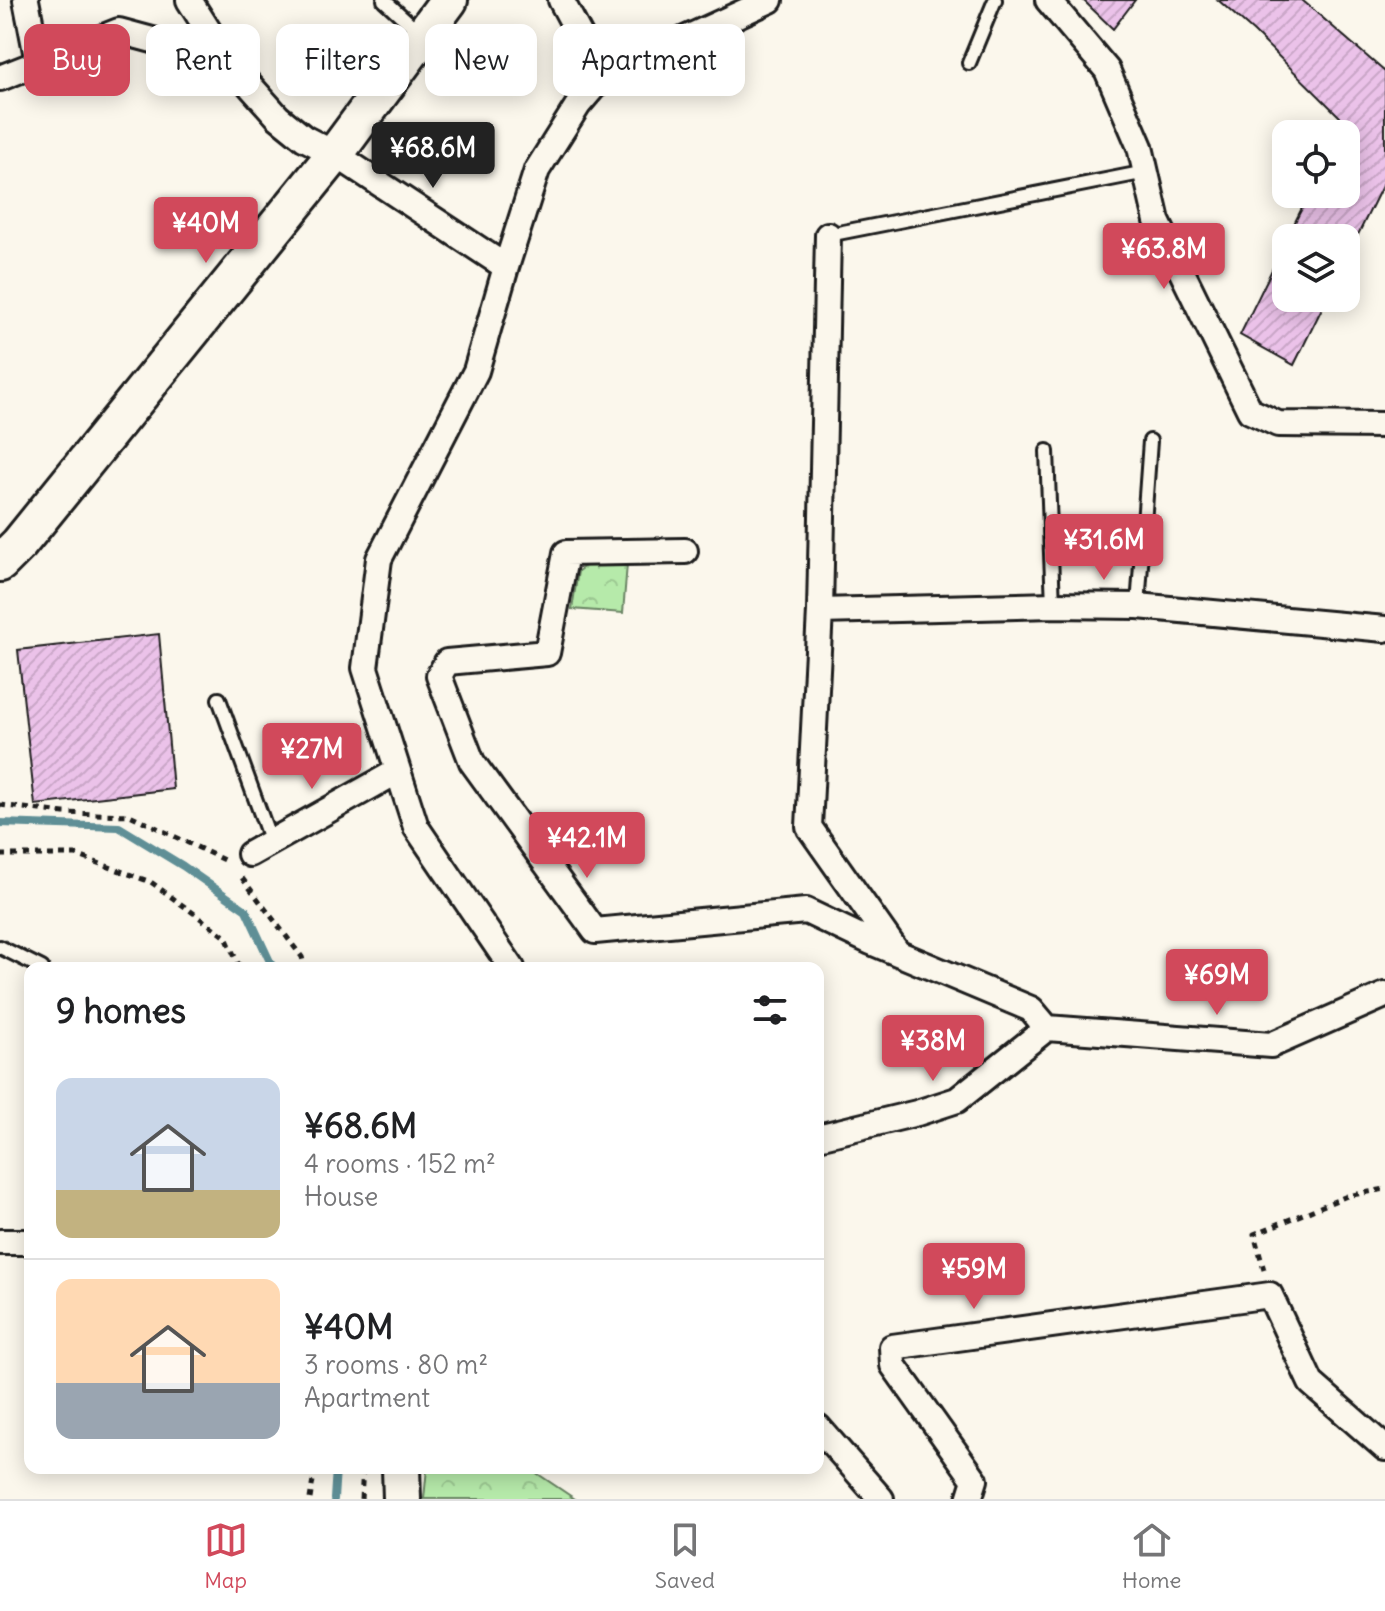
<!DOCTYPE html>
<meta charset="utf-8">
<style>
:root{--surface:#fff;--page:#f2f2f2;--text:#202124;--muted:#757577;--line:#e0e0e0;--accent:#d1495b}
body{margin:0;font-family:Delius,sans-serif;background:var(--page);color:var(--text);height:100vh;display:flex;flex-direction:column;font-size:30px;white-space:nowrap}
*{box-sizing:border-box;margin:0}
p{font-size:26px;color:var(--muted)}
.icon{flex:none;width:44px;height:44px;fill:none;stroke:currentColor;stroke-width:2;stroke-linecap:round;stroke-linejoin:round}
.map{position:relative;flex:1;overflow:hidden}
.drawer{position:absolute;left:24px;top:962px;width:800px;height:512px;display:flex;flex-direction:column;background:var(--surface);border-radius:16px;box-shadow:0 4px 20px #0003}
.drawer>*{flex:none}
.banner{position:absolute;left:24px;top:24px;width:800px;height:72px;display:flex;gap:16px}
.buttons{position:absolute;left:1272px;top:120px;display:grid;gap:16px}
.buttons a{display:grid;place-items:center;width:88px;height:88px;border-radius:16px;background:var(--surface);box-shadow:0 4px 20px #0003;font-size:40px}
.price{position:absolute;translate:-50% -68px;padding:0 18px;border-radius:8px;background:var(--accent);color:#fff;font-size:26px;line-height:52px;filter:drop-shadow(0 2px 4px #0008)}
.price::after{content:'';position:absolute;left:50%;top:48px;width:24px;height:18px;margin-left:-12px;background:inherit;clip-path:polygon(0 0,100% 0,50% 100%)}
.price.on{background:#222;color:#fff}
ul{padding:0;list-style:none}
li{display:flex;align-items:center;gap:24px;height:200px;padding:0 32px}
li+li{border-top:2px solid var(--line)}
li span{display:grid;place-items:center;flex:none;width:224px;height:160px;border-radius:16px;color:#555}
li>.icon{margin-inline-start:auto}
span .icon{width:96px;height:96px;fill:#fffc;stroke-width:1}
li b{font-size:34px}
h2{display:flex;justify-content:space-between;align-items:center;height:96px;padding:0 32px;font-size:34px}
.chip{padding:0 28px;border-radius:16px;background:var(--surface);box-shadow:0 4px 20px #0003;font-size:28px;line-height:72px}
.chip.on{background:var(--accent);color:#fff}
.tab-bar{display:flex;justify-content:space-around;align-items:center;height:112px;border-top:2px solid var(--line);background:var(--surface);font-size:22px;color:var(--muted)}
.tab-bar a{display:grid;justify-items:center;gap:4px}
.tab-bar .on{color:var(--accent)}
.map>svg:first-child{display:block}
.park{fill:url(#park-crowns);stroke:#698363;stroke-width:2}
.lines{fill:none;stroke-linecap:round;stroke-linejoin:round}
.stream{stroke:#5f8f96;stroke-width:8}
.building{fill:url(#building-hatch);stroke:#1c1c1c;stroke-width:2}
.lane-casing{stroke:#1c1c1c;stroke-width:18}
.street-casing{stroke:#1c1c1c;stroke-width:30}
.secondary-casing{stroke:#1c1c1c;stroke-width:42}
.path{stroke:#1c1c1c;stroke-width:5;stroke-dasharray:6 6;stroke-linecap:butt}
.lane{stroke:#fbf7ec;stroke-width:12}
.street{stroke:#fbf7ec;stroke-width:24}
.secondary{stroke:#fbf7ec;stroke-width:36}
</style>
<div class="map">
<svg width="1385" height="1499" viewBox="0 0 1385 1499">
<defs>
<pattern id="park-crowns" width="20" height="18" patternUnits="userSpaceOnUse" patternTransform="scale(2)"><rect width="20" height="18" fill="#b6eaaa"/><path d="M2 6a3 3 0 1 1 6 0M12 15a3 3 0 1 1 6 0" fill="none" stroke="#9cc892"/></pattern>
<pattern id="building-hatch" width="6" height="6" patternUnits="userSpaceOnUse" patternTransform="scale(2)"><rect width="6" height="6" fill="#ebc2e9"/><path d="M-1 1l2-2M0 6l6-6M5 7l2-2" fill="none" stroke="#c9a6c7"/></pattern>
</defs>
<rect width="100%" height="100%" fill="#fbf7ec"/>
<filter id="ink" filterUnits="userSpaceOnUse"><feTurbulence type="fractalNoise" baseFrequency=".0125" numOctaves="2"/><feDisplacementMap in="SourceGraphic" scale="16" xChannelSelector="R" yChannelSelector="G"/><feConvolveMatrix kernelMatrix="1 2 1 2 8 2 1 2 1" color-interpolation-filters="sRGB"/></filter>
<g filter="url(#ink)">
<path class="park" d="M592,561L627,564L623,613L572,609L578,571Z
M427,1468H529L575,1499H424Z"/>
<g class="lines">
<path class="stream" d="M0,823L119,827L183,866L246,910L273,968
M334,1499L336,1468"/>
</g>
<path class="building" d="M1083,0H1135L1113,29Z
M1218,0H1302L1385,72V180L1346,259V238H1287L1309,194H1346V134H1338L1344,121L1254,32Z
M1286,241V298H1327L1294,365L1240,335Z
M159,634L173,789L35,805L18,650Z"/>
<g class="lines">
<defs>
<path id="lane" d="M384,0L421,34
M969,63L995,0
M828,235L1146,172
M1047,451L1053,605
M1138,606L1150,441
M219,699L271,842
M0,947L42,968"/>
<path id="street" d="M26,0L38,62
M189,0L227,60L278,117L304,138L335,154L506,267
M561,0L602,77
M1048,0L1107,70L1140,147L1157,221L1250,411L1278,424L1385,425
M0,78L119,31L227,60
M828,235L820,611L809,827L897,952
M685,551L566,553L547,653L447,662L439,676L472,762L595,931L806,911L871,942L1031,1009L1047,1028
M820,611L1053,605L1138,606L1385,629
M250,854L398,771
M512,968L416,827L365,668L379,559L476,371L506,267L537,170L578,105L602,77L770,0
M818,1137L917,1113L957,1100L1047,1028L1271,1045L1385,995
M0,1242H30
M818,1427L881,1499
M969,1499L975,1480L893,1365L892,1347L1270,1295L1311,1383L1385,1448"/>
<path id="secondary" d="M0,563L19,544L335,154L449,0
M401,1468L402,1499"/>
</defs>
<use href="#lane" class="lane-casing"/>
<use href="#street" class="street-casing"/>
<use href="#secondary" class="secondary-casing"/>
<path class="path" d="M0,805L64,813L130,815L228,862
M0,855H76L151,882L226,937L240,968
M242,878L302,957L305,968
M1264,1270L1254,1234L1347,1196L1385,1189
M310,1499L315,1468
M361,1499L363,1468"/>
<use href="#lane" class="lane"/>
<use href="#street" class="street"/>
<use href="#secondary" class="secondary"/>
</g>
</g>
</svg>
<div class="buttons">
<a><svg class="icon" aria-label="locate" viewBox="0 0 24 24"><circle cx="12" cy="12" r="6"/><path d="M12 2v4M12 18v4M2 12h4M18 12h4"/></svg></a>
<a><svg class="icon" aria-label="layers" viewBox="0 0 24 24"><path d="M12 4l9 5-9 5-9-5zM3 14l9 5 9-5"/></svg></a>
</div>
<b class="price on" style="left:433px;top:190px">¥68.6M</b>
<b class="price" style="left:206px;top:265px">¥40M</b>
<b class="price" style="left:1164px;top:291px">¥63.8M</b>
<b class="price" style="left:1104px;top:582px">¥31.6M</b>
<b class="price" style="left:312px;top:791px">¥27M</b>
<b class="price" style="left:587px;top:880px">¥42.1M</b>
<b class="price" style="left:1217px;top:1017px">¥69M</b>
<b class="price" style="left:933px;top:1083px">¥38M</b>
<b class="price" style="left:974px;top:1311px">¥59M</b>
<div class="banner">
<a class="chip on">Buy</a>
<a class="chip">Rent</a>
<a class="chip">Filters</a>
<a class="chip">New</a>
<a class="chip">Apartment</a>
</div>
<section class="drawer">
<h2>9 homes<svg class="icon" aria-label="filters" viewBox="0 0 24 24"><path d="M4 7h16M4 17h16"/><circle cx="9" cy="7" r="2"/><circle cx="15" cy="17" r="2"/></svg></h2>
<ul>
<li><span style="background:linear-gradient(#c9d6e8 70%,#c2b280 0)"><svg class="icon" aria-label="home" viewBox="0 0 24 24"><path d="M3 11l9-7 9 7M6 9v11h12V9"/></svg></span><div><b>¥68.6M</b><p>4 rooms · 152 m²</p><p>House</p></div></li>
<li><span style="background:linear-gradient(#ffd9b3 65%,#9aa5b1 0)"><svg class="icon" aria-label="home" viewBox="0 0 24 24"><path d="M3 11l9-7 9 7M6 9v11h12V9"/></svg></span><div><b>¥40M</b><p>3 rooms · 80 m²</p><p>Apartment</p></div></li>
</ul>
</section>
</div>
<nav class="tab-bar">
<a class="on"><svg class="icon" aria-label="map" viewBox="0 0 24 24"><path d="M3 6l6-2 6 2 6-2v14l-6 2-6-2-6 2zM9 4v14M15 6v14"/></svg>Map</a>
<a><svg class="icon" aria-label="saved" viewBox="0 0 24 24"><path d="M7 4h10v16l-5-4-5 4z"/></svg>Saved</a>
<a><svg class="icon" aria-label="home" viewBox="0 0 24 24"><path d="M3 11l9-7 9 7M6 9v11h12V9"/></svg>Home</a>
</nav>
